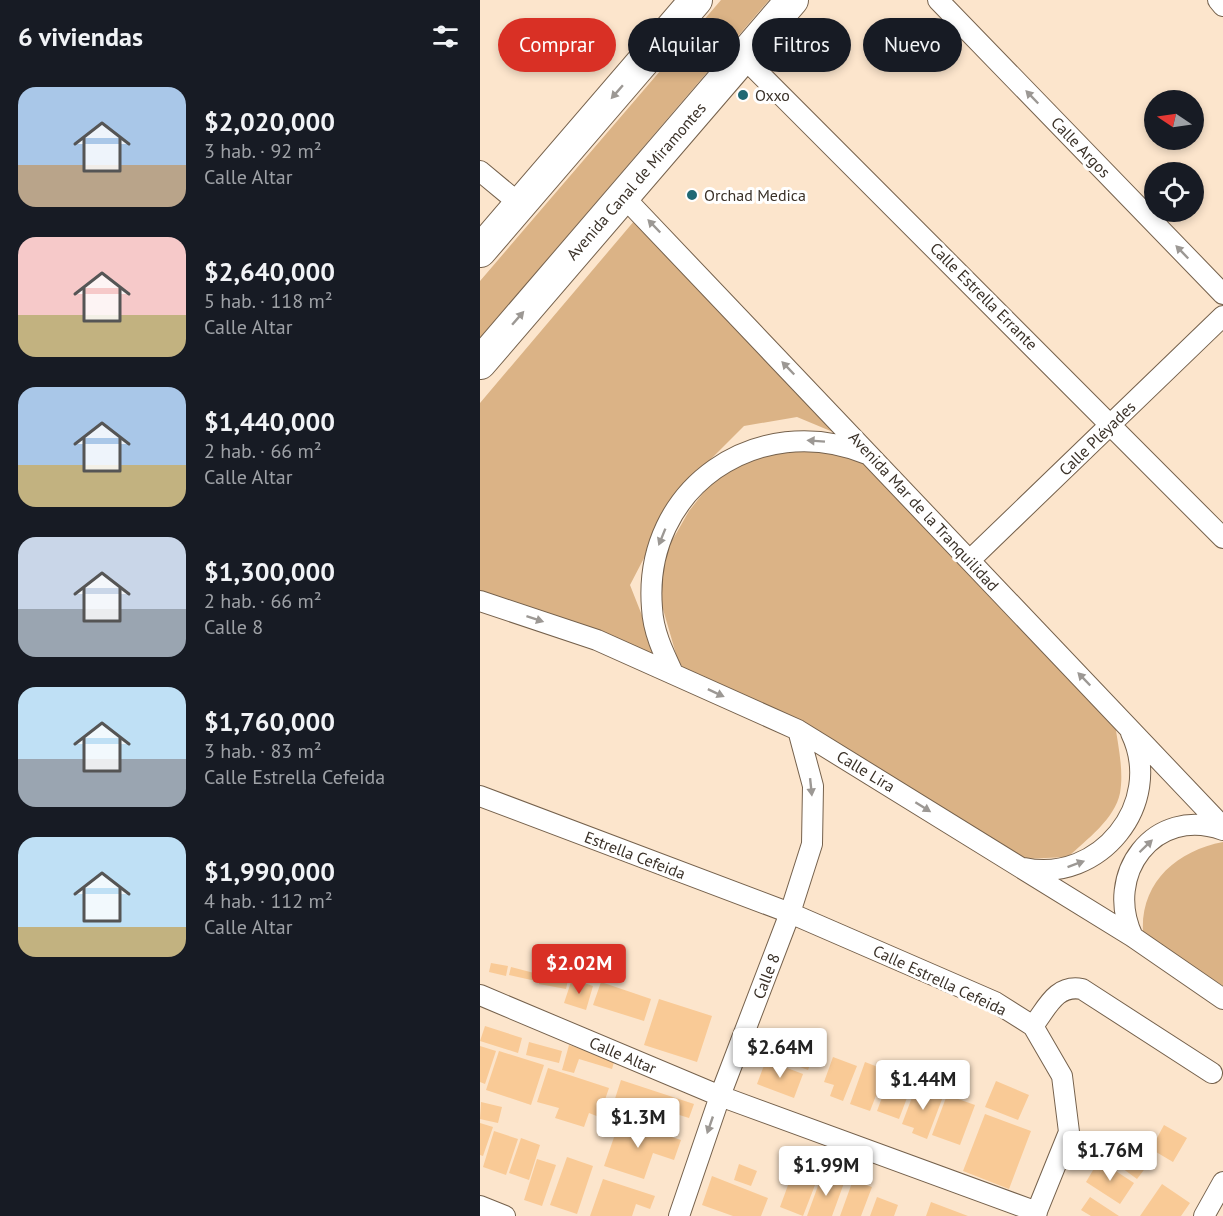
<!DOCTYPE html>
<html lang="es">
<meta charset="utf-8">
<style>
:root{--surface:#171b24;--page:#20242c;--text:#f1f3f6;--muted:#9ea1a6;--accent:#d93025}
body{margin:0;font-family:"PT Sans",sans-serif;background:var(--page);color:var(--text);height:100vh;display:flex;flex-direction:column;font-size:22px;white-space:nowrap}
*{box-sizing:border-box;margin:0}
p{font-size:20px;color:var(--muted)}
.icon{flex:none;width:33px;height:33px;fill:none;stroke:currentColor;stroke-width:2;stroke-linecap:round;stroke-linejoin:round}
.map{position:relative;flex:1;overflow:hidden}
.sheet{display:flex;flex-direction:column;background:var(--surface);width:480px}
.sheet>*{flex:none}
.banner{position:absolute;left:18px;top:18px;width:570px;height:54px;display:flex;gap:12px}
.needle{width:39px;rotate:283deg}
.tools{position:absolute;left:664px;top:90px;display:grid;gap:12px}
.tools a{display:grid;place-items:center;width:60px;height:60px;border-radius:50%;background:var(--surface);box-shadow:0 3px 9px #0003;font-size:30px}
.price{position:absolute;translate:-50% -51px;padding:0 14px;border-radius:6px;background:#fff;color:#222;font-size:20px;line-height:39px;filter:drop-shadow(0 2px 3px #0008)}
.price::after{content:'';position:absolute;left:50%;top:36px;width:18px;height:14px;margin-left:-9px;background:inherit;clip-path:polygon(0 0,100% 0,50% 100%)}
.price.active{background:var(--accent);color:#fff}
ul{padding:0;list-style:none}
li{display:flex;align-items:center;gap:18px;height:150px;padding:0 18px}
li span{display:grid;place-items:center;flex:none;width:168px;height:120px;border-radius:18px;color:#555}
li>.icon{margin-inline-start:auto}
span .icon{width:72px;height:72px;fill:#fffc;stroke-width:1}
li b{font-size:26px}
h2{display:flex;justify-content:space-between;align-items:center;height:72px;padding:0 18px;font-size:26px}
.pill{padding:0 21px;border-radius:27px;background:var(--surface);box-shadow:0 3px 9px #0003;font-size:21px;line-height:54px}
.pill.active{background:var(--accent);color:#fff}
main{display:flex;flex:1;min-height:0}
.map>svg:first-child{display:block}
.green{fill:#dbb386}
.building{fill:#f9ca96}
.lines{fill:none;stroke-linecap:round;stroke-linejoin:round}
.minor-casing{stroke:#75614c;stroke-width:22}
.primary-casing{stroke:#75614c;stroke-width:34}
.minor{stroke:#fff;stroke-width:20}
.primary{stroke:#fff;stroke-width:32}
.oneway{fill:#9c9894}
.poi-dot{fill:#1f6874;stroke:#fff;stroke-width:2}
.labels{text-anchor:middle;stroke-width:6;stroke-linejoin:round;paint-order:stroke}
.poi-label{font-size:16px;fill:#3a3128;stroke:#fff;text-anchor:start}
.street-label{font-size:16px;fill:#3a3128;stroke:#fff}
</style>
<main>
<section class="sheet">
<h2>6 viviendas<svg class="icon" aria-label="filters" viewBox="0 0 24 24"><path d="M4 7h16M4 17h16"/><circle cx="9" cy="7" r="2"/><circle cx="15" cy="17" r="2"/></svg></h2>
<ul>
<li><span style="background:linear-gradient(#a9c7e8 65%,#b9a48a 0)"><svg class="icon" aria-label="home" viewBox="0 0 24 24"><path d="M3 11l9-7 9 7M6 9v11h12V9"/></svg></span><div><b>$2,020,000</b><p>3 hab. · 92 m²</p><p>Calle Altar</p></div></li>
<li><span style="background:linear-gradient(#f6c9c9 65%,#c2b280 0)"><svg class="icon" aria-label="home" viewBox="0 0 24 24"><path d="M3 11l9-7 9 7M6 9v11h12V9"/></svg></span><div><b>$2,640,000</b><p>5 hab. · 118 m²</p><p>Calle Altar</p></div></li>
<li><span style="background:linear-gradient(#a9c7e8 65%,#c2b280 0)"><svg class="icon" aria-label="home" viewBox="0 0 24 24"><path d="M3 11l9-7 9 7M6 9v11h12V9"/></svg></span><div><b>$1,440,000</b><p>2 hab. · 66 m²</p><p>Calle Altar</p></div></li>
<li><span style="background:linear-gradient(#c9d6e8 60%,#9aa5b1 0)"><svg class="icon" aria-label="home" viewBox="0 0 24 24"><path d="M3 11l9-7 9 7M6 9v11h12V9"/></svg></span><div><b>$1,300,000</b><p>2 hab. · 66 m²</p><p>Calle 8</p></div></li>
<li><span style="background:linear-gradient(#bfe0f5 60%,#9aa5b1 0)"><svg class="icon" aria-label="home" viewBox="0 0 24 24"><path d="M3 11l9-7 9 7M6 9v11h12V9"/></svg></span><div><b>$1,760,000</b><p>3 hab. · 83 m²</p><p>Calle Estrella Cefeida</p></div></li>
<li><span style="background:linear-gradient(#bfe0f5 75%,#c2b280 0)"><svg class="icon" aria-label="home" viewBox="0 0 24 24"><path d="M3 11l9-7 9 7M6 9v11h12V9"/></svg></span><div><b>$1,990,000</b><p>4 hab. · 112 m²</p><p>Calle Altar</p></div></li>
</ul>
</section>
<div class="map">
<svg width="743" height="1216" viewBox="0 0 743 1216">
<rect width="100%" height="100%" fill="#fce5cc"/>
<path class="green" d="M241,0H289L0,338V281Z
M155,220L365,437L317,417L264,426L227,463L190,508L150,585L178,656L109,628L0,596V403Z
M321,436L390,462L635,724C638,745 644,771 640,793C635,819 606,840 588,857L543,859L209,675L198,661L176,585L181,560L209,511L260,446L279,438Z
M743,842V986L663,933C660,883 696,851 743,842Z"/>
<path class="building" d="M11,963L28,966L26,976L9,972Z
M31,967L58,974L56,981L29,975Z
M61,975L88,980L86,989L59,984Z
M92,979L113,986L106,1010L84,1003Z
M121,982L171,999L164,1021L113,1005Z
M179,999L232,1016L217,1062L164,1045Z
M5,1026L42,1038L38,1053L0,1041Z
M313,1028L340,1038L328,1070L301,1060Z
M49,1042L82,1051L79,1063L46,1055Z
M89,1045L135,1059L132,1069L99,1059L94,1073L82,1070Z
M0,1046L16,1051L5,1084L0,1082Z
M19,1051L64,1065L51,1105L6,1090Z
M353,1057L377,1066L363,1101L350,1096L354,1085L344,1082Z
M286,1060L323,1074L314,1098L277,1084Z
M385,1062L406,1070L390,1111L370,1104Z
M68,1068L129,1088L119,1117L109,1113L104,1127L75,1118L79,1108L57,1102Z
M411,1073L433,1082L419,1119L397,1111Z
M141,1080L214,1104L209,1118L193,1113L188,1130L173,1125L175,1117L159,1111L156,1119L131,1111Z
M516,1081L549,1095L538,1120L505,1107Z
M437,1084L464,1094L447,1139L432,1133L434,1128L422,1124Z
M467,1095L495,1105L480,1145L452,1135Z
M1,1102L22,1107L18,1123L0,1119Z
M505,1114L551,1131L529,1189L483,1171Z
M140,1120L201,1140L194,1160L173,1153L164,1179L124,1166Z
M0,1123L13,1127L3,1156L0,1155Z
M684,1125L707,1138L693,1162L671,1149Z
M14,1131L38,1139L26,1175L3,1167Z
M635,1131L673,1158L657,1179L620,1152Z
M41,1138L60,1145L49,1180L29,1173Z
M87,1157L113,1166L97,1214L70,1205Z
M318,1158L342,1167L323,1216L300,1207Z
M57,1159L76,1165L62,1206L44,1200Z
M619,1160L654,1183L640,1204L606,1182Z
M259,1164L277,1171L271,1186L254,1180Z
M342,1175L364,1183L352,1216H327Z
M232,1176L288,1198L281,1216H253L222,1205Z
M123,1179L175,1196L170,1209L156,1204L152,1216H110Z
M373,1180L392,1187L381,1216H360Z
M682,1184L710,1203L701,1216H660Z
M397,1197L418,1205L414,1216H390Z
M610,1197L639,1216H611L601,1210Z
M451,1202L488,1216H446Z"/>
<g class="lines">
<defs>
<path id="minor" d="M458,0L743,294
M738,0L743,6
M263,57L743,538
M0,171L41,205
M143,196L743,827
M490,560L743,316
M0,601L117,640L318,730L653,937L743,999
M193,673C183,652 173,631 172,608C162,488 278,409 387,454
M0,796L310,913L515,1002L553,1026L582,1076L589,1132L555,1216
M544,868C619,884 685,804 651,733
M653,937C623,875 674,805 743,830
M0,995L240,1096L557,1212
M553,1026C567,1008 576,984 602,989L732,1073
M0,1206L25,1216
M199,1216L240,1096L310,913L332,844L333,786L318,730
M724,1216L743,1182"/>
<path id="primary" d="M0,251L216,0
M0,363L312,0"/>
</defs>
<use href="#minor" class="minor-casing"/>
<use href="#primary" class="primary-casing"/>
<use href="#minor" class="minor"/>
<use href="#primary" class="primary"/>
</g>
<defs><path id="oneway-solid" d="M-6-.8H1V-3.2L6.5 0L1 3.2V.8H-6Z" transform="scale(1.5)"/></defs>
<g class="oneway">
<use href="#oneway-solid" transform="translate(137 92) rotate(131)"/>
<use href="#oneway-solid" transform="translate(552 97) rotate(-134)"/>
<use href="#oneway-solid" transform="translate(174 226) rotate(-134)"/>
<use href="#oneway-solid" transform="translate(702 252) rotate(-134)"/>
<use href="#oneway-solid" transform="translate(38 318) rotate(-49)"/>
<use href="#oneway-solid" transform="translate(308 368) rotate(-134)"/>
<use href="#oneway-solid" transform="translate(336 441) rotate(-176)"/>
<use href="#oneway-solid" transform="translate(182 537) rotate(112)"/>
<use href="#oneway-solid" transform="translate(55 619) rotate(18)"/>
<use href="#oneway-solid" transform="translate(604 679) rotate(-134)"/>
<use href="#oneway-solid" transform="translate(236 693) rotate(25)"/>
<use href="#oneway-solid" transform="translate(331 787) rotate(84)"/>
<use href="#oneway-solid" transform="translate(443 807) rotate(32)"/>
<use href="#oneway-solid" transform="translate(666 846) rotate(-44)"/>
<use href="#oneway-solid" transform="translate(596 864) rotate(-20)"/>
<use href="#oneway-solid" transform="translate(230 1125) rotate(109)"/>
</g>
<g class="poi-dot">
<circle cx="263" cy="95" r="6"/>
<circle cx="212" cy="195" r="6"/>
</g>
<g class="labels">
<g class="poi-label">
<text x="275" y="101">Oxxo</text>
<text x="224" y="201">Orchad Medica</text>
</g>
<g class="street-label">
<text transform="translate(601 147) rotate(46)" y="6">Calle Argos</text>
<text transform="translate(156 181) rotate(-49)" y="6">Avenida Canal de Miramontes</text>
<text transform="translate(504 296) rotate(45)" y="6">Calle Estrella Errante</text>
<text transform="translate(617 438) rotate(-44)" y="6">Calle Pléyades</text>
<text transform="translate(444 511) rotate(47)" y="6">Avenida Mar de la Tranquilidad</text>
<text transform="translate(386 771) rotate(31)" y="6">Calle Lira</text>
<text transform="translate(155 855) rotate(21)" y="6">Estrella Cefeida</text>
<text transform="translate(286 976) rotate(-69)" y="6">Calle 8</text>
<text transform="translate(460 980) rotate(25)" y="6">Calle Estrella Cefeida</text>
<text transform="translate(143 1055) rotate(23)" y="6">Calle Altar</text>
</g>
</g>
</svg>
<div class="tools">
<a><svg class="needle" viewBox="-14 -14 28 28"><path d="M0-13l5 13h-10z" fill="#e53935"/><path d="M0 13l5-13h-10z" fill="#9ea1a6"/></svg></a>
<a><svg class="icon" aria-label="locate" viewBox="0 0 24 24"><circle cx="12" cy="12" r="6"/><path d="M12 2v4M12 18v4M2 12h4M18 12h4"/></svg></a>
</div>
<b class="price active" style="left:99px;top:995px">$2.02M</b>
<b class="price" style="left:300px;top:1079px">$2.64M</b>
<b class="price" style="left:443px;top:1111px">$1.44M</b>
<b class="price" style="left:158px;top:1149px">$1.3M</b>
<b class="price" style="left:630px;top:1182px">$1.76M</b>
<b class="price" style="left:346px;top:1197px">$1.99M</b>
<div class="banner">
<a class="pill active">Comprar</a>
<a class="pill">Alquilar</a>
<a class="pill">Filtros</a>
<a class="pill">Nuevo</a>
</div>
</div>
</main>
